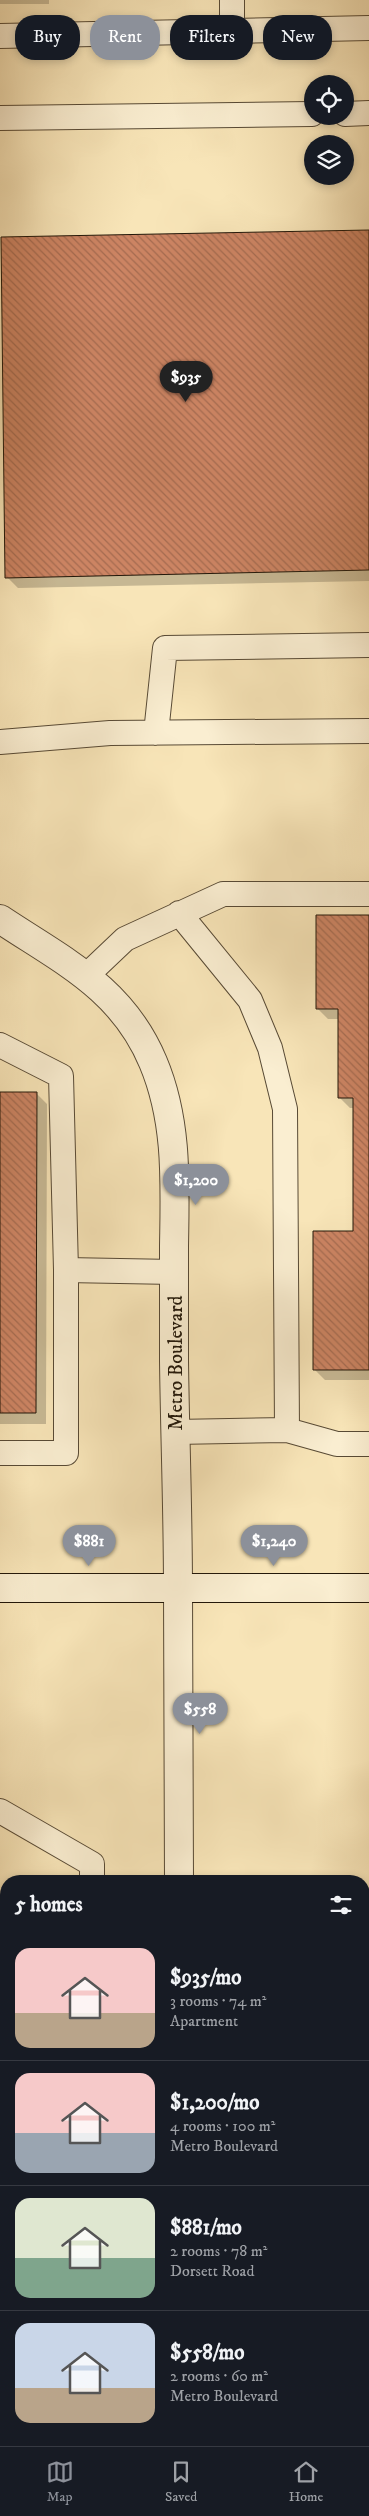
<!DOCTYPE html>
<meta charset="utf-8">
<style>
:root{--surface:#171b24;--page:#20242c;--text:#f1f3f6;--muted:#9ea1a6;--line:#363941;--accent:#8c9099}
body{margin:0;font-family:"IM FELL DW Pica",serif;background:var(--page);color:var(--text);height:100vh;display:flex;flex-direction:column;font-size:19px;white-space:nowrap}
*{box-sizing:border-box;margin:0}
p{font-size:16px;color:var(--muted)}
.icon{flex:none;width:28px;height:28px;fill:none;stroke:currentColor;stroke-width:2;stroke-linecap:round;stroke-linejoin:round}
.map{position:relative;flex:1;overflow:hidden}
.panel{position:absolute;left:0px;top:1875px;width:370px;height:571px;display:flex;flex-direction:column;background:var(--surface);border-radius:20px 20px 0 0;box-shadow:0 2px 8px #0003}
.panel>*{flex:none}
.top-card{position:absolute;left:15px;top:15px;width:340px;height:45px;display:flex;gap:10px}
.controls{position:absolute;left:304px;top:75px;display:grid;gap:10px}
.controls a{display:grid;place-items:center;width:50px;height:50px;border-radius:50%;background:var(--surface);box-shadow:0 2px 8px #0003;font-size:25px}
.price{position:absolute;translate:-50% -42px;padding:0 11px;border-radius:18px;background:var(--accent);color:#fff;font-size:16px;line-height:32px;filter:drop-shadow(0 1px 2px #0008)}
.price::after{content:'';position:absolute;left:50%;top:30px;width:15px;height:11px;margin-left:-8px;background:inherit;clip-path:polygon(0 0,100% 0,50% 100%)}
.price.current{background:#222;color:#fff}
ul{padding:0;list-style:none}
li{display:flex;align-items:center;gap:15px;height:125px;padding:0 15px}
li+li{border-top:1px solid var(--line)}
li span{display:grid;place-items:center;flex:none;width:140px;height:100px;border-radius:15px;color:#555}
li>.icon{margin-inline-start:auto}
span .icon{width:60px;height:60px;fill:#fffc;stroke-width:1}
li b{font-size:21px}
h2{display:flex;justify-content:space-between;align-items:center;height:60px;padding:0 15px;font-size:21px}
.pill{padding:0 18px;border-radius:20px;background:var(--surface);box-shadow:0 2px 8px #0003;font-size:18px;line-height:45px}
.pill.current{background:var(--accent);color:#fff}
.dock{display:flex;justify-content:space-around;align-items:center;height:70px;border-top:1px solid var(--line);background:var(--surface);font-size:14px;color:var(--muted)}
.dock a{display:grid;justify-items:center;gap:2px}
.dock .current{color:var(--accent)}
.map>svg:first-child{display:block}
.shadow{fill:#0003}
.building{fill:url(#building-back-hatch);stroke:#221709}
.lines{fill:none;stroke-linecap:round;stroke-linejoin:round}
.lane-casing{stroke:#584a35;stroke-width:26}
.street-casing{stroke:#584a35;stroke-width:30}
.secondary-casing{stroke:#221709;stroke-width:30}
.lane{stroke:#faeed1;stroke-width:24}
.street{stroke:#faeed1;stroke-width:28}
.secondary{stroke:#faeed1;stroke-width:28}
.labels{text-anchor:middle;stroke-width:4;stroke-linejoin:round;paint-order:stroke}
.street-label{font-size:20px;fill:#221709;stroke:#faeed1}
</style>
<div class="map">
<svg width="369" height="2446" viewBox="0 0 369 2446">
<defs>
<pattern id="building-back-hatch" width="6" height="6" patternUnits="userSpaceOnUse" patternTransform="scale(1.25)"><rect width="6" height="6" fill="#cc8463"/><path d="M-1 5l2 2M0 0l6 6M5-1l2 2" fill="none" stroke="#a56b50"/></pattern>
</defs>
<rect width="100%" height="100%" fill="#f8e5b8"/>
<filter id="stains"><feTurbulence type="fractalNoise" baseFrequency=".004" numOctaves="4"/><feColorMatrix values="0 0 0 0 .2 0 0 0 0 .09 0 0 0 0 .02 0 0 0 .5 -.17"/></filter>
<radialGradient id="worn" r=".72"><stop offset=".6" stop-color="#630" stop-opacity="0"/><stop offset="1" stop-color="#630" stop-opacity=".3"/></radialGradient>
<path class="shadow" d="M0,0H49V4H0Z
M369,231V581L18,588L7,577Z
M369,917V1380H325L314,1369L354,1232V1108H350L339,1097V1019H328L317,1008Z
M0,1093H36L47,1104L46,1424H0Z
M364,1917H369V2124H364Z
M0,1957L6,1961V1990L0,2001Z
M0,2264H6V2440H60V2446H0Z"/>
<path class="building" d="M369,230V570L5,578L1,237Z
M316,915H369V1370H313V1231H353V1098H338V1009H316Z
M0,1092H37L36,1413H0Z
M364,1916H369V2113H364Z
M0,1956L6,1959L0,1973Z
M0,2263H6V2440H50V2446H0Z
M366,2330H369V2446H367Z"/>
<g class="lines">
<defs>
<path id="lane" d="M232,0V31
M0,36L369,28
M345,114L369,113
M0,118L312,114
M156,733L165,648L369,645
M0,742L110,733L369,731
M86,976L125,939L223,894H369
M0,1045L61,1076L66,1270
M287,1430L337,1444H369
M175,1432L287,1430L285,1109L270,1048L250,1000L179,913
M0,1453H66V1270L174,1272
M0,1811L92,1864V1881
M0,2116H6
M364,2168H369
M364,2279H369
M117,2440V2446
M300,2440V2446"/>
<path id="street" d="M0,919C63,961 122,988 153,1062C178,1121 175,1183 174,1246C174,1284 174,1323 174,1361C175,1437 178,1513 178,1590C179,1687 179,1784 179,1881
M190,2440V2446"/>
<path id="secondary" d="M0,1588H369"/>
</defs>
<use href="#lane" class="lane-casing"/>
<use href="#street" class="street-casing"/>
<use href="#secondary" class="secondary-casing"/>
<use href="#lane" class="lane"/>
<use href="#street" class="street"/>
<use href="#secondary" class="secondary"/>
</g>
<g class="labels">
<g class="street-label">
<text transform="translate(175 1363) rotate(-90)" y="7">Metro Boulevard</text>
</g>
</g>
<rect width="100%" height="100%" filter="url(#stains)"/>
<rect width="100%" height="100%" fill="url(#worn)"/>
</svg>
<div class="controls">
<a><svg class="icon" aria-label="locate" viewBox="0 0 24 24"><circle cx="12" cy="12" r="6"/><path d="M12 2v4M12 18v4M2 12h4M18 12h4"/></svg></a>
<a><svg class="icon" aria-label="layers" viewBox="0 0 24 24"><path d="M12 4l9 5-9 5-9-5zM3 14l9 5 9-5"/></svg></a>
</div>
<b class="price current" style="left:186px;top:403px">$935</b>
<b class="price" style="left:196px;top:1206px">$1,200</b>
<b class="price" style="left:89px;top:1567px">$881</b>
<b class="price" style="left:274px;top:1567px">$1,240</b>
<b class="price" style="left:200px;top:1735px">$558</b>
<div class="top-card">
<a class="pill">Buy</a>
<a class="pill current">Rent</a>
<a class="pill">Filters</a>
<a class="pill">New</a>
</div>
<section class="panel">
<h2>5 homes<svg class="icon" aria-label="filters" viewBox="0 0 24 24"><path d="M4 7h16M4 17h16"/><circle cx="9" cy="7" r="2"/><circle cx="15" cy="17" r="2"/></svg></h2>
<ul>
<li><span style="background:linear-gradient(#f6c9c9 65%,#b9a48a 0)"><svg class="icon" aria-label="home" viewBox="0 0 24 24"><path d="M3 11l9-7 9 7M6 9v11h12V9"/></svg></span><div><b>$935/mo</b><p>3 rooms · 74 m²</p><p>Apartment</p></div></li>
<li><span style="background:linear-gradient(#f6c9c9 60%,#9aa5b1 0)"><svg class="icon" aria-label="home" viewBox="0 0 24 24"><path d="M3 11l9-7 9 7M6 9v11h12V9"/></svg></span><div><b>$1,200/mo</b><p>4 rooms · 100 m²</p><p>Metro Boulevard</p></div></li>
<li><span style="background:linear-gradient(#dfe7d0 60%,#7fa58c 0)"><svg class="icon" aria-label="home" viewBox="0 0 24 24"><path d="M3 11l9-7 9 7M6 9v11h12V9"/></svg></span><div><b>$881/mo</b><p>2 rooms · 78 m²</p><p>Dorsett Road</p></div></li>
<li><span style="background:linear-gradient(#c9d6e8 65%,#b9a48a 0)"><svg class="icon" aria-label="home" viewBox="0 0 24 24"><path d="M3 11l9-7 9 7M6 9v11h12V9"/></svg></span><div><b>$558/mo</b><p>2 rooms · 60 m²</p><p>Metro Boulevard</p></div></li>
</ul>
</section>
</div>
<nav class="dock">
<a class="current"><svg class="icon" aria-label="map" viewBox="0 0 24 24"><path d="M3 6l6-2 6 2 6-2v14l-6 2-6-2-6 2zM9 4v14M15 6v14"/></svg>Map</a>
<a><svg class="icon" aria-label="saved" viewBox="0 0 24 24"><path d="M7 4h10v16l-5-4-5 4z"/></svg>Saved</a>
<a><svg class="icon" aria-label="home" viewBox="0 0 24 24"><path d="M3 11l9-7 9 7M6 9v11h12V9"/></svg>Home</a>
</nav>
